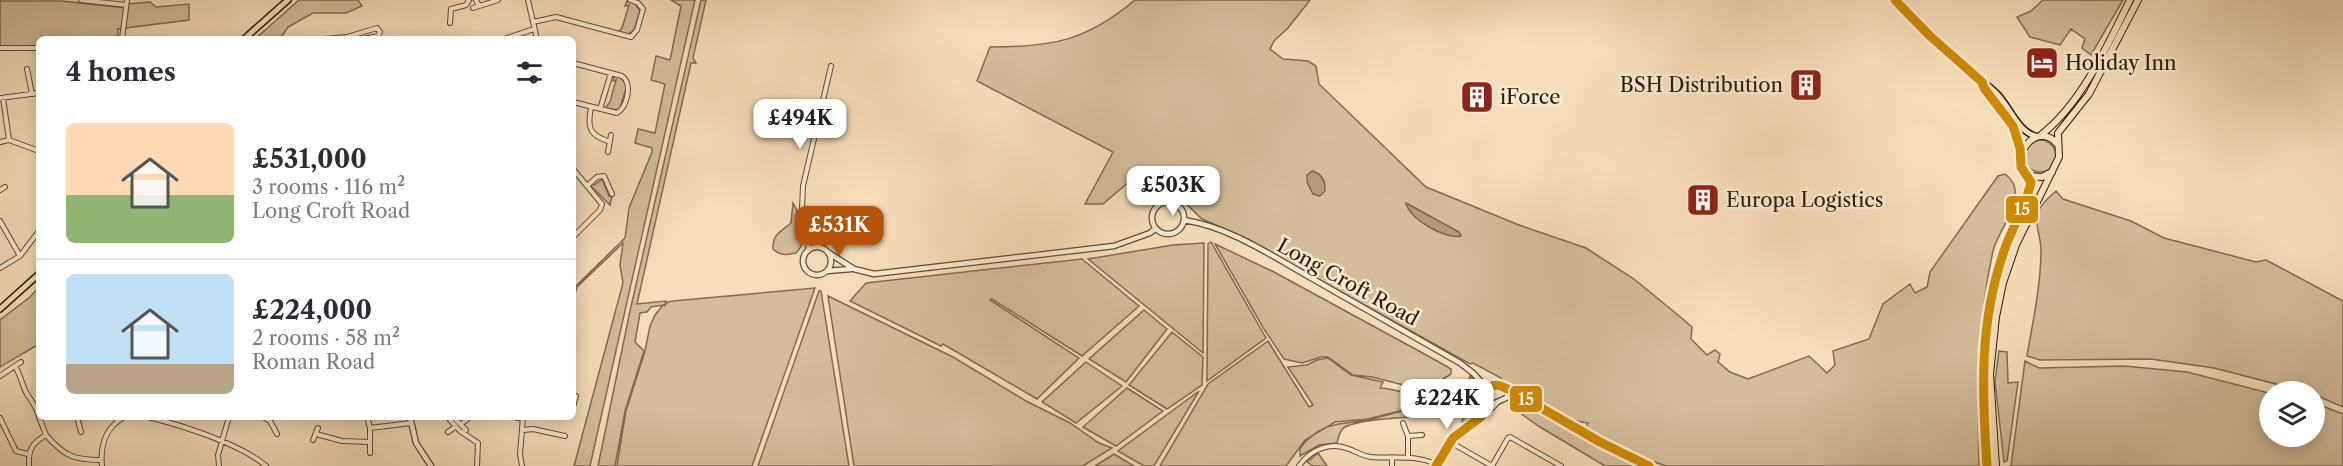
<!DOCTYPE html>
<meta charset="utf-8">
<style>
:root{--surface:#fff;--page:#f7f7f7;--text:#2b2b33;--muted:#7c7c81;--line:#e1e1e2;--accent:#b45309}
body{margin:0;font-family:"Libre Caslon Text",serif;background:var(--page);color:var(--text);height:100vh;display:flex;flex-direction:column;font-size:22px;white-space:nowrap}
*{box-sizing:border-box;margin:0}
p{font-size:20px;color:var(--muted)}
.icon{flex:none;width:33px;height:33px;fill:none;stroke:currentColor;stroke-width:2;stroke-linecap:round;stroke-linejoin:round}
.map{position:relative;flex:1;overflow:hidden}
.side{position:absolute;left:36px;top:36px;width:540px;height:384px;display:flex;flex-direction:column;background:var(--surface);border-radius:9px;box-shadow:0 3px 15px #0003}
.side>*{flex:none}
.controls{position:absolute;left:2259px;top:381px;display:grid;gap:12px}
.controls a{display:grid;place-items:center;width:66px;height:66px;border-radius:50%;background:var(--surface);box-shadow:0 3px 15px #0003;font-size:30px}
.price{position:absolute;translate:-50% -51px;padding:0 14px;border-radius:12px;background:#fff;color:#222;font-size:20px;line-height:39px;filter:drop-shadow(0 2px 3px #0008)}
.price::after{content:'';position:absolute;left:50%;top:36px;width:18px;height:14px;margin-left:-9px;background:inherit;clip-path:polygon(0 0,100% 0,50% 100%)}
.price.active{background:var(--accent);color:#fff}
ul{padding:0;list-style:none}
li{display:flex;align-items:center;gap:18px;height:150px;padding:0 30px}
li+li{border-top:2px solid var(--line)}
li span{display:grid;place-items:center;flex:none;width:168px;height:120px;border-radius:9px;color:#555}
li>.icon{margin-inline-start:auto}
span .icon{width:72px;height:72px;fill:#fffc;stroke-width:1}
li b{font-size:26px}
h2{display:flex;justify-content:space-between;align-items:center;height:72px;padding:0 30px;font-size:26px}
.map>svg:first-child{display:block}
.green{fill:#d4bd9b;stroke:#806c50;stroke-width:1.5}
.water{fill:#b29b7c;stroke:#7c674c;stroke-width:1.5}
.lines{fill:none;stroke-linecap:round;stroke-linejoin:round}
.minor-casing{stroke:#5f4b32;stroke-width:6}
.tertiary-casing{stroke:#5f4b32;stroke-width:7}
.primary-casing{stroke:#2c1a05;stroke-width:8}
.trunk-casing{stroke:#2c1a05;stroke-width:8}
.minor{stroke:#faead2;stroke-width:4}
.tertiary{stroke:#faead2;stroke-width:4.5}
.primary{stroke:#f7deba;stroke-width:5}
.trunk{stroke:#f7deba;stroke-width:6}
.bus-1-casing{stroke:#faead2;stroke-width:14}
.bus-1{stroke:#ce8a01;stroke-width:9}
.labels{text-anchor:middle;stroke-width:5;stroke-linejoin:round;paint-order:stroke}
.poi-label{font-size:20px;fill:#2c1a05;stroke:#faead2;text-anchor:start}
.street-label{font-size:20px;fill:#2c1a05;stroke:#faead2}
.line-badge{stroke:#faead2;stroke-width:2}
.badge-label{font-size:16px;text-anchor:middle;font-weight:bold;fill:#fff}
</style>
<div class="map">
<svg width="2343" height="466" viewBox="0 0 2343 466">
<rect width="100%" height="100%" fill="#f7deba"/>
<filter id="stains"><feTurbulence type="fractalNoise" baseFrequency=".00333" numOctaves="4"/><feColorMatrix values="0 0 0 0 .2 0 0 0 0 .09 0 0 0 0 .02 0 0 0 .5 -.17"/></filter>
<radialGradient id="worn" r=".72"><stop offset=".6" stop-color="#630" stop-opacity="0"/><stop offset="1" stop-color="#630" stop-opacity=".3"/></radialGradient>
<path class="green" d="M299,0H358L362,6L346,13H313L288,27L280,39H255Z
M671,0H695L590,466H574L623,283L620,265L623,243L577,287L573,300V284L576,286L625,238L629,208L652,152V148L635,143L638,129L655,133L665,84L651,80L656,56L670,60L681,6Z
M701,0H706L693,58L696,63H691L637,304L666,301L665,305L668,302L673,301L815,288L752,466H617L626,411L645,351L650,326L655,315L663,305L651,307L647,312L640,313L635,342L644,351L625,411L615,466H598L630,311Z
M1135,0H1310L1288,28L1274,41L1270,49L1283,59L1308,61L1316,66L1319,84L1426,187L1519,225L1586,248L1634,279L1684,320L1692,327L1691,339L1707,355L1715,350L1720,354L1718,362L1730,372L1748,379L1809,356L1827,373L1835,365L1833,351L1869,339L1883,304L1910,284L1915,293L1927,287L1930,272L1998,176L2005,174C2032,194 1999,227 1993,251C1977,322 1977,393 1979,466H1666L1643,458L1585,429L1588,423L1569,420L1501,382V378L1473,363L1470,364L1241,236L1202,219L1181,199V196L1174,191L1160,195L1130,181L1103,204H1085L1113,152L977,81L990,47C1053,47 1086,41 1135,0Z
M2043,0H2123L2091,55L2082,48L2085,39L2071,29L2060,45L2030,37L2017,17L2031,11Z
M0,1H61L127,8L128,4L150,2L156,7L189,4V20L118,29V36L92,39H39V46L0,47Z
M627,1L635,3L640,11L634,30L627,35L617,33L622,28L629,5L625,6Z
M614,76L622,78L627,85L620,108L617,110L605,108L610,102L616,80L613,81Z
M2024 156a16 16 0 1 1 32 0a16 16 0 1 1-32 0Z
M599,177H605L602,179L609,196H612L610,205L590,185L592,183L594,185L601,180Z
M2056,191L2063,199L2131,221L2164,238L2256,262L2266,260L2343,301V407L2315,395L2314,392L2303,391L2214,368L2151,359L2040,360L2027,356C2033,321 2041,285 2041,249C2041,238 2034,223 2038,212C2041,204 2049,197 2056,191Z
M793,203C802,218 810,239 796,253C787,255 780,256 773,249C772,234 781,232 791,223Z
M1211,242L1266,338L1207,381L1208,244Z
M1204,243L1203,353L1088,259L1173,245Z
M1215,244L1274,272L1439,362L1451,369V374L1429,388L1419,389L1372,377L1353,375L1328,357H1321L1302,363L1284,359L1264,329Z
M1082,259L1139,306L1082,356L992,299L990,300L1079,358L1037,399L943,344L941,346L850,301L866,283Z
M39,287V344L0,367V320L30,297Z
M819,291H821L849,466H758Z
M828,296L953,357L1026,401L1070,423L1099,443L1112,448L1083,466H854Z
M1144,310L1167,329L1126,382L1089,359Z
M1172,332L1203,357L1202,385L1167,409L1129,385Z
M1268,341L1309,407L1313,405L1288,367L1307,365L1317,360L1328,358L1351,375L1383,382L1380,388C1399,389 1421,400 1439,393C1446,390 1453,383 1460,380L1467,383L1470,376C1479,386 1483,399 1478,411L1472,409L1473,405L1467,403L1464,412L1470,414L1472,411L1476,413L1463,423L1462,421L1464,416L1451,400L1443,404L1440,409L1403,410L1368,419L1335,422L1305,440L1286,466H1160L1208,384Z
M1999,351L2007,352L2008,383L2018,382L2007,461L2004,462L1995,381Z
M2025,361L2039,368L2124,366L2187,372L2269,393L2270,436H2314L2315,403L2343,414V466H2011Z
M1086,362L1122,386L1076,423L1042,402Z
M1127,388L1163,411L1116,446L1083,427Z
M1199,391L1154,466H1144L1118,451Z
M1516,402L1526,405L1585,439L1639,466H1605L1540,427L1520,413L1525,411L1510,403Z
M1404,411H1444L1452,415C1428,417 1365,417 1345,427C1339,430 1339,437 1337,443L1319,445L1300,456V448C1324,420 1336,426 1367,420C1380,418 1391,413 1404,411Z
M1318,453L1327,466H1313L1307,462Z
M1114,454L1134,466H1095Z"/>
<path class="water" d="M1312,171C1321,173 1326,181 1325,191L1320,196L1313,194L1307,182V175Z
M1406,203L1459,232L1461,236C1446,240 1409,219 1406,203Z"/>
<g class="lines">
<defs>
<path id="minor" d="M81,0L126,5
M476,0L479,6
M528,0L537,39
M473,8L498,0
M533,22L556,17L631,37L637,30L643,9L638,3L630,0
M450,23L451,9L466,5L469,0
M347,37L377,28L380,32L378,36L363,39
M122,39L127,0
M325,39L347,37L350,39
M504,39L534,29
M0,48H39
M573,63L622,76C633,84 627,107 617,113L573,102
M27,69L32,94
M0,98L39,93
M3,98L9,140L39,151
M591,107C587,128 589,135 610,142
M600,109L611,73
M0,142L9,140
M608,152L611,135
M573,169L602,204L600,210L573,237
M587,186L597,177L604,176L612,194
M0,190L5,187
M0,221L20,256
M809,235L821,248
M808,251L809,235L802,209L803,186L831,66
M0,268L20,256L39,231
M15,366C21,376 22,385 27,394C32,401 36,407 39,416
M0,376L21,362
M573,407L576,396
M1482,416L1486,398
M39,417L46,435
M77,417L81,432
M148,417C181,425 241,444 266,466
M263,417L270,421L277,434
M367,417L370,428L411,423
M514,417L523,419
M0,418L16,451L28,454
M455,419L466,430
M450,420L460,431L478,443L477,466
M1403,423L1408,436V456
M461,424L470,417
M523,430L533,429L565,436
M448,432L455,427
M316,434L342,441L370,442V428
M1408,436L1422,435
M313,440L318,428
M370,442V453
M1450,442L1492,466
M1392,457V466
M1436,465C1442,452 1450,439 1462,430C1473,421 1487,415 1496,404
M29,466C28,450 32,443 46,435C64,456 74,460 101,460
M102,466C100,445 105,428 124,417
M219,466L218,455L229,417
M522,466L520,454L523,417
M1299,466C1310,450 1330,441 1349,449C1357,452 1363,456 1371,457C1396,459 1412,454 1437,464
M1492,466L1508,438L1510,437L1561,466"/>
<path id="tertiary" d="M1152 218a16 16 0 1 1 32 0a16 16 0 1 1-32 0Z
M1184,220C1230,227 1272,256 1313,279C1362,307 1411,335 1460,363L1473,373L1487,388
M803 261a14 14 0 1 1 28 0a14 14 0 1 1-28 0Z
M829,253L854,269L874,274L1114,246L1150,233L1155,229
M827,271L851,269
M1487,388L1495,385L1512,391L1600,442L1649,466
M1487,388L1486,398L1493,404L1508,397H1519
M410,417L416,443L431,466"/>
<path id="primary" d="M1895,0C1917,24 1941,46 1966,68C1977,78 1989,85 1998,95C2010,108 2018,131 2035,136
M244,39L288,0
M1982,82L1984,88L2008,118L2016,133L2021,152
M0,309L39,274"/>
<path id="trunk" d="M2041,135C2082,103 2107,46 2130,0
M2052,172L2042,177L2028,176C2007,155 2039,119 2058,145
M1987,466C1987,440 1983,414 1982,388C1981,341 1989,296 2004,252C2010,233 2037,193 2028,176
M1996,466L1990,374L1996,317L2003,283L2016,245L2059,157L2058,133L2089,94L2138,0"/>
</defs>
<use href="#minor" class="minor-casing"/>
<use href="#tertiary" class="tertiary-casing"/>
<use href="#primary" class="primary-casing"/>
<use href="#trunk" class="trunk-casing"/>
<use href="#minor" class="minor"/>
<use href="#tertiary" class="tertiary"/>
<use href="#primary" class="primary"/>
<use href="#trunk" class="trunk"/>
<defs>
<path id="bus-1" d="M1895,0L1930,36L1982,82L1984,88L2013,126L2020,148L2021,167L2031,182C2026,207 2012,227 2004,251C1979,323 1982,391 1987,466
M1436,466L1453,438L1482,416L1487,388C1496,382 1503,387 1512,391L1600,442L1649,466"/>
</defs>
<use href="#bus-1" class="bus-1-casing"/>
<use href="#bus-1" class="bus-1"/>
</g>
<defs>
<symbol id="hotel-square" viewBox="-11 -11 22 22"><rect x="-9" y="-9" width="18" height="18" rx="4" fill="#8f2418" stroke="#faead2"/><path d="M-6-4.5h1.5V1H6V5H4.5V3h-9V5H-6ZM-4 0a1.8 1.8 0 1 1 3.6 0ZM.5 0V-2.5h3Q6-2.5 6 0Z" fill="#fff"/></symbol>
<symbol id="building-square" viewBox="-11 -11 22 22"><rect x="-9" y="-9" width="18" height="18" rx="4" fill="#8f2418" stroke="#faead2"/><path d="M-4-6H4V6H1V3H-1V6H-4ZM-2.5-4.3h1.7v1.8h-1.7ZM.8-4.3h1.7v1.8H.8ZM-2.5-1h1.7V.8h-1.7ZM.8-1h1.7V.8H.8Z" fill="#fff"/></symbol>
</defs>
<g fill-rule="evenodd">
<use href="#hotel-square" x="2023" y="44" width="38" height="38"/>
<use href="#building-square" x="1787" y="66" width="38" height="38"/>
<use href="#building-square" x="1458" y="78" width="38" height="38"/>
<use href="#building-square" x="1684" y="181" width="38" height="38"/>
</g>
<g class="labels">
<g class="poi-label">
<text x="2065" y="70">Holiday Inn</text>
<text x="1783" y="92" text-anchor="end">BSH Distribution</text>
<text x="1500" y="104">iForce</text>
<text x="1726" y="207">Europa Logistics</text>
</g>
<g class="street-label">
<text transform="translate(1348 282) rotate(29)" y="7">Long Croft Road</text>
</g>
</g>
<g class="line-badge">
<rect x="2005" y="195" width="34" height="29" rx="6" fill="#ce8a01"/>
<rect x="1509" y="385" width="34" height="28" rx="6" fill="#ce8a01"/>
</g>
<g class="badge-label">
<text x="2022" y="215">15</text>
<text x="1526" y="405">15</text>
</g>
<rect width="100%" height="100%" filter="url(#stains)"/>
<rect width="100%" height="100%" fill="url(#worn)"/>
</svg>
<div class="controls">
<a><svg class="icon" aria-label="layers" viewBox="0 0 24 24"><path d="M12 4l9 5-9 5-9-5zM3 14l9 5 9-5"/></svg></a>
</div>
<b class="price" style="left:800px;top:150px">£494K</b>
<b class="price" style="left:1173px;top:217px">£503K</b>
<b class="price active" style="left:839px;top:257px">£531K</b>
<b class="price" style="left:1447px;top:430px">£224K</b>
<section class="side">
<h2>4 homes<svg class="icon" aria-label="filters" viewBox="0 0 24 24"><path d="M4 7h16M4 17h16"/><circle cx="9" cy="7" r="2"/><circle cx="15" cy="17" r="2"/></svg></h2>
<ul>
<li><span style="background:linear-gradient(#ffd9b3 60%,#8fb573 0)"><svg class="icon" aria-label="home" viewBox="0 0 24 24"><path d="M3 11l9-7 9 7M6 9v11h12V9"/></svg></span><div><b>£531,000</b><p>3 rooms · 116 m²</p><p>Long Croft Road</p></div></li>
<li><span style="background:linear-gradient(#bfe0f5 75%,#b9a48a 0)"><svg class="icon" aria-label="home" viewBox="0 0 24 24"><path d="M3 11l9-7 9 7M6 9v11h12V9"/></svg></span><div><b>£224,000</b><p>2 rooms · 58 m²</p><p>Roman Road</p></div></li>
</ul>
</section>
</div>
